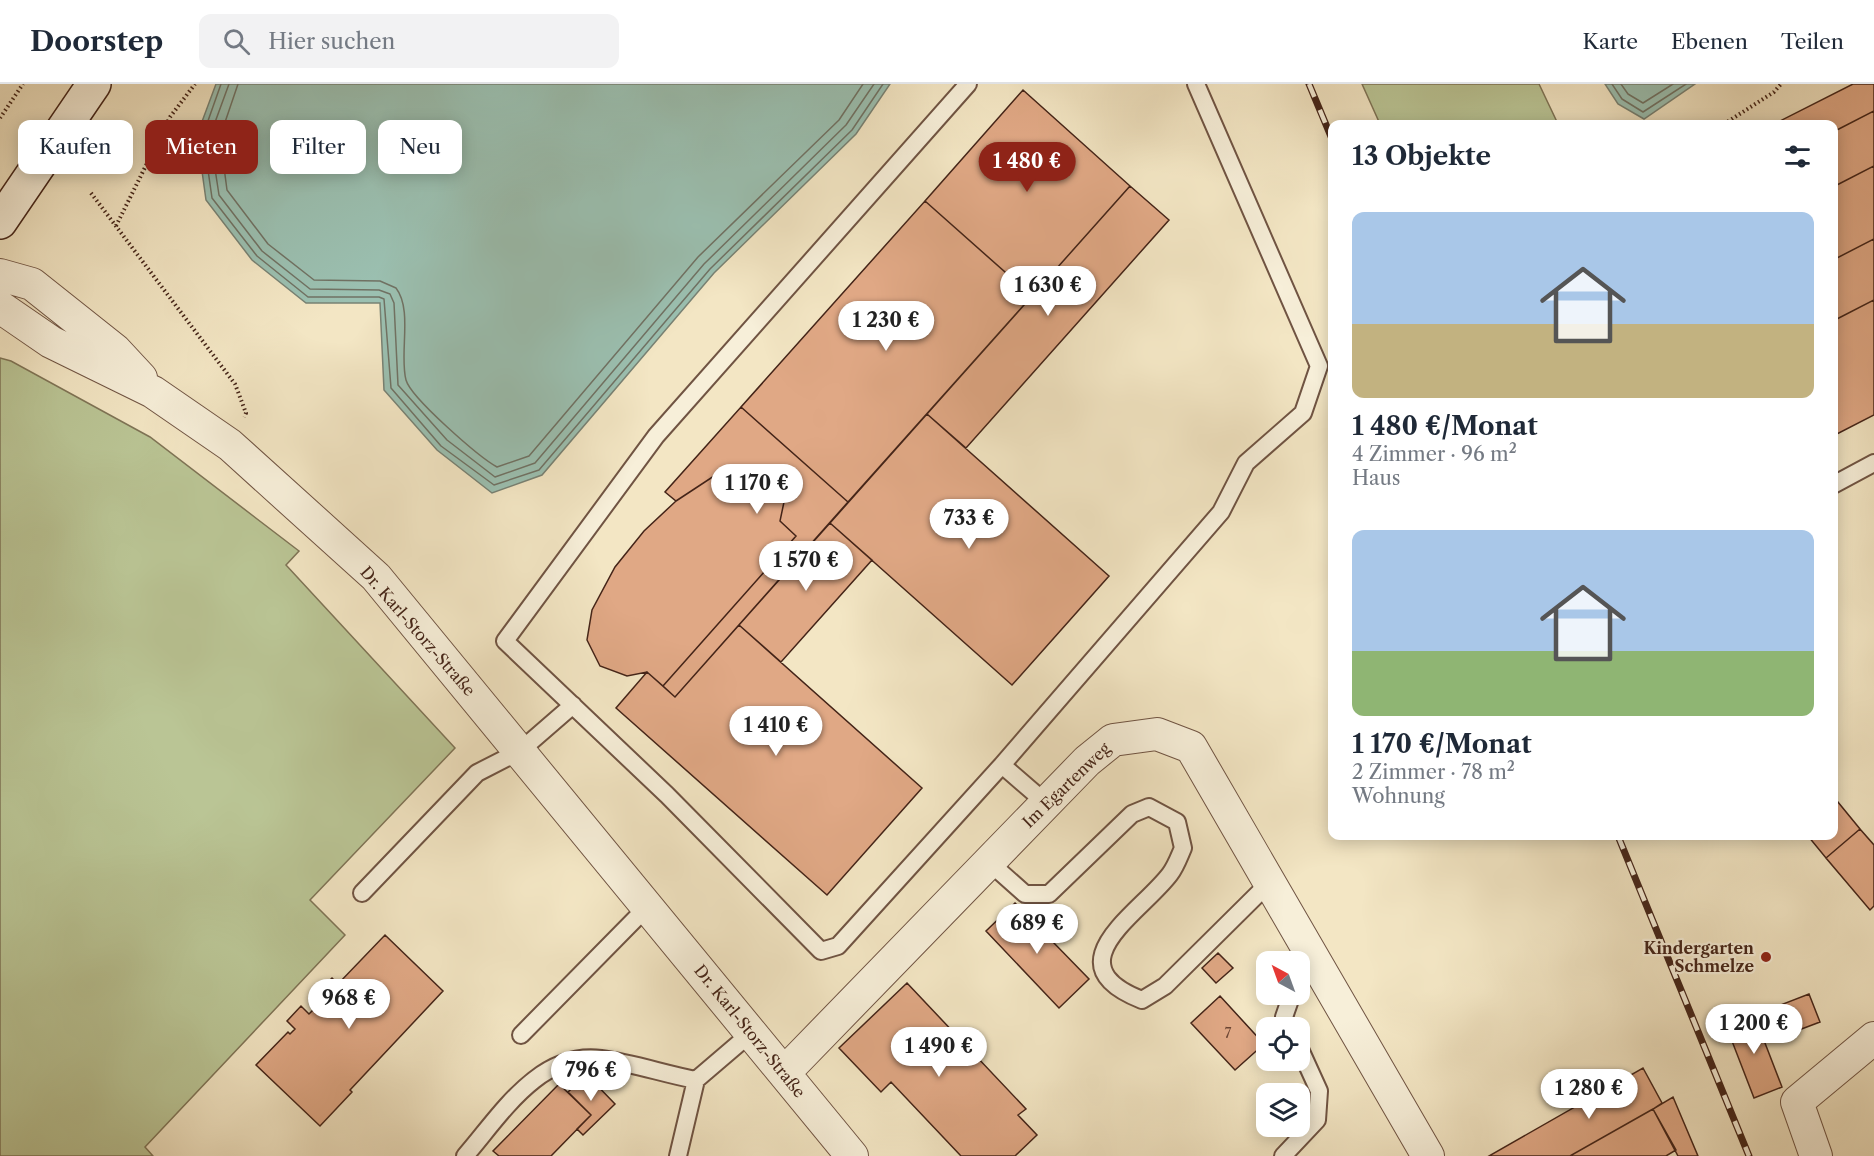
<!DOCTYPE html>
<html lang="de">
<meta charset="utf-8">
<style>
:root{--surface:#fff;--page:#f2f2f3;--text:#1f2937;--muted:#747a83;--line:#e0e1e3;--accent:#8f2418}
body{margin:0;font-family:"Libre Caslon Text",serif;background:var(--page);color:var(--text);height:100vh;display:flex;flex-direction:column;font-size:22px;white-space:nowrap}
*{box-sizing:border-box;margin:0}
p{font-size:20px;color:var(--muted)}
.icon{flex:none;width:33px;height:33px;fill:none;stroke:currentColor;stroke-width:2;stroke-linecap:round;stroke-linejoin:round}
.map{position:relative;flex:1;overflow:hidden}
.panel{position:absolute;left:1328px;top:36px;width:510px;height:720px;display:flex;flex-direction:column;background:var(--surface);border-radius:12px;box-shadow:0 3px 15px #0003}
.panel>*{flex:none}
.guide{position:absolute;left:18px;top:36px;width:570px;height:54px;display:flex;gap:12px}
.needle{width:39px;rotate:319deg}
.buttons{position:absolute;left:1256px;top:867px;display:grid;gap:12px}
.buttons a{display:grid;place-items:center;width:54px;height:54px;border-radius:12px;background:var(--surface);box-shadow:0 3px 15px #0003;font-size:30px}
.price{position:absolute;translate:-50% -51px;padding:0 14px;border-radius:21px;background:#fff;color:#222;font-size:20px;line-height:39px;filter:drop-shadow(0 2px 3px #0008)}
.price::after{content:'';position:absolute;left:50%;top:36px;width:18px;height:14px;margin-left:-9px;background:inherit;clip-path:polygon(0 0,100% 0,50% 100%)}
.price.selected{background:var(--accent);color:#fff}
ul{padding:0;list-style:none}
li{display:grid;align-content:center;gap:12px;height:318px;padding:0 24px}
li span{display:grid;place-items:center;height:186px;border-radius:12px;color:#555}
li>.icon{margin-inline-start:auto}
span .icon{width:108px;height:108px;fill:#fffc;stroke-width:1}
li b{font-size:26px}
h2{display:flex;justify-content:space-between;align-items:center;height:72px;padding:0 24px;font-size:26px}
.chip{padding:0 21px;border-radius:12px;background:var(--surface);box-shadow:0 3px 15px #0003;font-size:21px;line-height:54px}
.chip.selected{background:var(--accent);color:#fff}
header{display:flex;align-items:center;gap:36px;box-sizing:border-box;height:84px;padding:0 30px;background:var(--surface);border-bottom:2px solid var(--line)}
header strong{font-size:28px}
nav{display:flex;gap:33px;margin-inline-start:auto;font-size:21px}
.search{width:420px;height:54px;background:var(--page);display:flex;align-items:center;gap:15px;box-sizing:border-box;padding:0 21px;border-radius:12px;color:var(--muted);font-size:22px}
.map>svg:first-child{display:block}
.green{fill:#bac595;stroke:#7f7456;stroke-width:1.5}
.water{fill:#9bc0b1;stroke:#788274;stroke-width:1.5}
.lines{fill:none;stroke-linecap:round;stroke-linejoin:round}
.shore{stroke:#707264;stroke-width:1.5}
.building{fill:#e0a885;stroke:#442418;stroke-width:1.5}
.lane-casing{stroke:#705443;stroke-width:20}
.street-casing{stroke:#705443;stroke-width:34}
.secondary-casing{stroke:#442418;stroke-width:36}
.path{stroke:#442418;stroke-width:4;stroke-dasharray:1.5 3;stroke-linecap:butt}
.lane{stroke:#f7efd9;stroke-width:16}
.street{stroke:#f7efd9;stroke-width:32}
.secondary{stroke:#f7efd9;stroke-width:33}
.rail-casing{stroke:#442418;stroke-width:7}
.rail{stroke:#f7efd9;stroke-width:4.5;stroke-dasharray:14;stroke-linecap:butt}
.poi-dot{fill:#8f2418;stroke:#f7efd9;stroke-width:2}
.labels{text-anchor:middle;stroke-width:4.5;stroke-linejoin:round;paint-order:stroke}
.number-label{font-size:14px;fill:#6b4533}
.street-label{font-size:16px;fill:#442418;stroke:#f7efd9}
.poi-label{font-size:16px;font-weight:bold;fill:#442418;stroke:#f7efd9;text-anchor:end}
</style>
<header>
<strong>Doorstep</strong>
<div class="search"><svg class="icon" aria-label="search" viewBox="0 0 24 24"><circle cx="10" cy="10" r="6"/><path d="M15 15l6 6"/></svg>Hier suchen</div>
<nav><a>Karte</a><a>Ebenen</a><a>Teilen</a></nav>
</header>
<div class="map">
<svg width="1874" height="1072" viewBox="0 0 1874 1072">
<rect width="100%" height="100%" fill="#f3e6c4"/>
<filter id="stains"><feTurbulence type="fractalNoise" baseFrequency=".00333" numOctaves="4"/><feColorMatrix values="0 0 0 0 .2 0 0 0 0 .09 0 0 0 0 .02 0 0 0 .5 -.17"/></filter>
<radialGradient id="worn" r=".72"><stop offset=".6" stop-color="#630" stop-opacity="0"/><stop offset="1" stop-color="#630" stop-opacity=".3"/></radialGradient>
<path class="green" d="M1362,0H1539L1558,40H1380Z
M0,274L11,277L150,353L299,467L286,481L455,664L310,816L345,851L145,1063L153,1072H0Z"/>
<path class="water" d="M216,0H890L856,50L714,189L542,391L492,409L437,366L384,306L380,219H306L252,176L206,116L197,51Z
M1605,0H1695L1644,35L1618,20Z"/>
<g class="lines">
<path class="shore" d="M221,0L203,51L212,114L257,172L308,213H379L384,215L391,304L441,362L494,401L539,386L710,185L852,46L883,0
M229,0L210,52L219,111L262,167L310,205L379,206L390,210L394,219L398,301L447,356L495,393L535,379L704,180L846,41L874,0
M238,0L220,53L227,106L268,160L314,196L380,197L396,204C413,226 399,270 406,296C411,314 479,373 497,383L529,372L698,173L839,36L863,0
M1612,0L1622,15L1643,28L1686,0
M1621,0L1628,10L1643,19L1673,0"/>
</g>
<path class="building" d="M1853,0H1874V27L1833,48V40H1774Z
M1023,6L1130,102L1032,212L925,117Z
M1874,27V82L1833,103V48Z
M1874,82V155L1833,176V103Z
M1130,102L1169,136L966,364L927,330Z
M925,117L1032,212L848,418L741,323Z
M1874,155V216L1833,237V176Z
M1874,216V331L1833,352V237Z
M741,323L848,418L675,613L663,602L796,452L780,437L784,418L772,392L743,383L714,392L676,417L665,408Z
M927,330L1109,492L1012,601L830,439Z
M743,383L772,392L784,418L780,437L796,452L663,602L647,588L627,592L600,582L587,556L592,526L615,483L644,447L676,417L714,392Z
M830,439L872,476L781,578L739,541Z
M739,541L922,704L827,811L616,624L647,588L675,613Z
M1833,712L1860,745L1826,774L1808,752H1833Z
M1860,745L1874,761V822L1870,826L1826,774Z
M1015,819L1089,895L1059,924L986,847Z
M385,851L443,907L350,1006L352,1008L320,1042L256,981L288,948L290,950L295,945L287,937L301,922L309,930L329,910L322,904L332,894L338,900Z
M1218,869L1233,884L1216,899L1202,884Z
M907,899L1026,1025L1018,1031L1037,1051L1015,1072H961L891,998L881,1008L839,964Z
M1809,910L1820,938L1783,952L1773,924Z
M1220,912L1264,960L1235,986L1191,939Z
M1753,928L1782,1003L1754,1014L1725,939Z
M1643,984L1662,1019L1653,1025L1570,1072H1489Z
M587,991L615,1020L583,1051L577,1045L591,1031L568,1008Z
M559,1000L591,1031L551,1072H499L493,1067Z
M1673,1013L1698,1072H1678L1653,1025Z
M1653,1025L1676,1066L1666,1072H1570Z"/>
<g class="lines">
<defs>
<path id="lane" d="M968,0L656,352L505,557L667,711L821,867L838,862L1002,681
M1833,401L1874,379
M1046,719L1002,681L1221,428L1246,379L1303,329L1319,282L1196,0
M989,778L1025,810H1049L1132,730L1149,723L1177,738L1183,764C1179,773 1176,782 1170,790C1141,829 1050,880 1142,916L1165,902L1270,798
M362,809L477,689L520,667L573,621
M1289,944L1284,933L1292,910
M521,951L647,823
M465,1072C500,1032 539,967 601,975C633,979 664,990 696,996
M678,1072L696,996L751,949
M1283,1072L1317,1036L1319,1007L1299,963"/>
<path id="street" d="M0,191L32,200L115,266L141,294
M0,223L51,258L153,308L230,361L376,493L852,1072
M784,989L1087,677L1113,656L1157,650L1191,663L1428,1072
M1816,1072L1797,1018L1874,954"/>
<path id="secondary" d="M0,138L94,0"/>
</defs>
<use href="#lane" class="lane-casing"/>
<use href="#street" class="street-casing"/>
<use href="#secondary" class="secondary-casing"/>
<path class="path" d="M0,34L23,0
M1724,40L1774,8L1781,0
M91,109L235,300L246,329L244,333
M116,142L170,33L195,0"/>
<use href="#lane" class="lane"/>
<use href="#street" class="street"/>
<use href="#secondary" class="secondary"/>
<defs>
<path id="rail" d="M1309,0L1332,55
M1618,752L1749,1072"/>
</defs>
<use href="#rail" class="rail-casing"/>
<use href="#rail" class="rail"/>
</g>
<circle class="poi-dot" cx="1766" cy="873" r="6"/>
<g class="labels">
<g class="number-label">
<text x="1228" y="954">7</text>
</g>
<g class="street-label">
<text transform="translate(418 547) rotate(49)" y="6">Dr. Karl-Storz-Straße</text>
<text transform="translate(1066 701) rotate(-44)" y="6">Im Egartenweg</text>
<text transform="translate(750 947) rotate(51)" y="6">Dr. Karl-Storz-Straße</text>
</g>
<g class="poi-label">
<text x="1754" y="870">Kindergarten<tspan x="1754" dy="18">Schmelze</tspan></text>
</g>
</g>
<rect width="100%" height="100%" filter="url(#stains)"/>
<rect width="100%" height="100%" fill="url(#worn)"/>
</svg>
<div class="buttons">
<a><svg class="needle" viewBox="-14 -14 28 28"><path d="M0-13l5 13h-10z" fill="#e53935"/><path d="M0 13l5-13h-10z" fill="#747a83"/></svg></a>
<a><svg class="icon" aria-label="locate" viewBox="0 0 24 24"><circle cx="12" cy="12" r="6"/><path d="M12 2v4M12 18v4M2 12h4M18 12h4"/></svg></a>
<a><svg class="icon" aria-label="layers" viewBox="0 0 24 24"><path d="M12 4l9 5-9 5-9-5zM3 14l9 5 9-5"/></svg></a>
</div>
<b class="price selected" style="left:1027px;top:109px">1 480 €</b>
<b class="price" style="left:1048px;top:233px">1 630 €</b>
<b class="price" style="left:886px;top:268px">1 230 €</b>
<b class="price" style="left:757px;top:431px">1 170 €</b>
<b class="price" style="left:969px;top:466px">733 €</b>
<b class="price" style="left:806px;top:508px">1 570 €</b>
<b class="price" style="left:776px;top:673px">1 410 €</b>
<b class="price" style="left:1037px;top:871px">689 €</b>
<b class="price" style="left:349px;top:946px">968 €</b>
<b class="price" style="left:1754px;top:971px">1 200 €</b>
<b class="price" style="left:939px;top:994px">1 490 €</b>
<b class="price" style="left:591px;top:1018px">796 €</b>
<b class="price" style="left:1589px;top:1036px">1 280 €</b>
<div class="guide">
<a class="chip">Kaufen</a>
<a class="chip selected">Mieten</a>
<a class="chip">Filter</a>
<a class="chip">Neu</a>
</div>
<section class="panel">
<h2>13 Objekte<svg class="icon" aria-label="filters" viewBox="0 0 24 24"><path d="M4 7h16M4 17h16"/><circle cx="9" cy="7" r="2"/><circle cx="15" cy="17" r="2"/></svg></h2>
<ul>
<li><span style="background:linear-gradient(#a9c7e8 60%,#c2b280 0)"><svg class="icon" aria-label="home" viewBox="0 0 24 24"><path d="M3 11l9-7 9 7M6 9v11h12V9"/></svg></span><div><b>1 480 €/Monat</b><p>4 Zimmer · 96 m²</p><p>Haus</p></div></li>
<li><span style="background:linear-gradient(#a9c7e8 65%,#8fb573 0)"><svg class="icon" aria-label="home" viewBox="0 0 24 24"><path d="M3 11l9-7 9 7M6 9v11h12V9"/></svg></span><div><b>1 170 €/Monat</b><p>2 Zimmer · 78 m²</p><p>Wohnung</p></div></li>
</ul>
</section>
</div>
